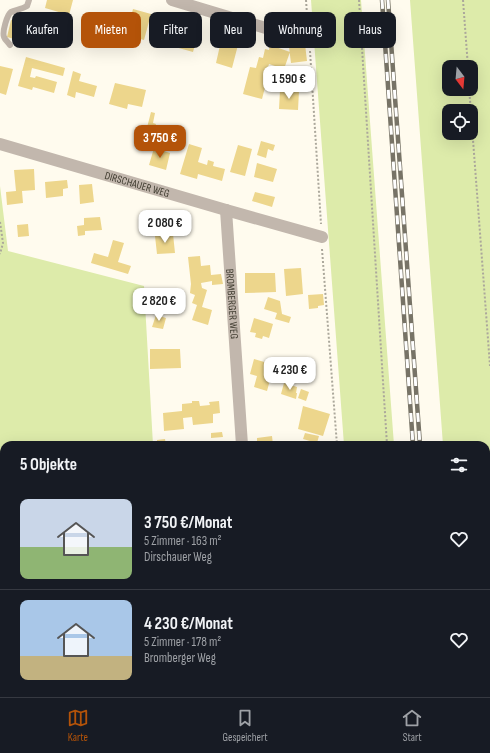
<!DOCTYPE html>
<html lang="de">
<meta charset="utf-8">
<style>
:root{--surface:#171b24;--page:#20242c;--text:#f1f3f6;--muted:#9ea1a6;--line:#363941;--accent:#b45309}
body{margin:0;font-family:"Sofia Sans Condensed",sans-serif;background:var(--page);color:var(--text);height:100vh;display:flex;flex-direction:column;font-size:15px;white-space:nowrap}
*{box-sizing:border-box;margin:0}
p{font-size:13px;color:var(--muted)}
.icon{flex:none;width:22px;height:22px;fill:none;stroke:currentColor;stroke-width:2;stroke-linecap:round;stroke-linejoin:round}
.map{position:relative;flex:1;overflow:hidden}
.side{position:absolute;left:0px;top:441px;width:490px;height:256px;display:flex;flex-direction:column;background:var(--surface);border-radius:12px 12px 0 0;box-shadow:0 4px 16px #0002}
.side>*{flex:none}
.banner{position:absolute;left:12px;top:12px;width:466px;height:36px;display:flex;gap:8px}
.needle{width:26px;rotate:164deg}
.controls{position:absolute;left:442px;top:60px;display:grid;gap:8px}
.controls a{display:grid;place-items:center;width:36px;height:36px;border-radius:8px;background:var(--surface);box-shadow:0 4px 16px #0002;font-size:20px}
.price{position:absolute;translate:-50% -34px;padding:0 9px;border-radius:8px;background:#fff;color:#222;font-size:13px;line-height:26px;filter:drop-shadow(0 1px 2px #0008)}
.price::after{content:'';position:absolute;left:50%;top:24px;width:12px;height:9px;margin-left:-6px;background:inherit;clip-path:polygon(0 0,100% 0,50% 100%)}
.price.current{background:var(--accent);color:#fff}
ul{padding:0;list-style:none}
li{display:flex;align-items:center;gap:12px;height:100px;padding:0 20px}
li+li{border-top:1px solid var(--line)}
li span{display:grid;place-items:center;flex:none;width:112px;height:80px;border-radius:8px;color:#555}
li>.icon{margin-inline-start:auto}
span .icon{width:48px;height:48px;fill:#fffc;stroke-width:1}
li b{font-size:17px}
h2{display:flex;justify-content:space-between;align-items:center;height:48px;padding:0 20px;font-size:17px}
.tag{padding:0 14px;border-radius:8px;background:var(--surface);box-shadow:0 4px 16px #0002;font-size:14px;line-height:36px}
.tag.current{background:var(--accent);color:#fff}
.menu{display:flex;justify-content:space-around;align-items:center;height:56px;border-top:1px solid var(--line);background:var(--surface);font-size:11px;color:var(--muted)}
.menu a{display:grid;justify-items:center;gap:2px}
.menu .current{color:var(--accent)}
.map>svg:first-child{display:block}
.green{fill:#ddebaa;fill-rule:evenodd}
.building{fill:#edd68c}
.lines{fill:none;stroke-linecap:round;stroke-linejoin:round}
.path{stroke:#aba79b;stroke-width:2;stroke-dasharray:2 2;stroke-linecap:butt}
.service{stroke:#c2b7ad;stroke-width:6}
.minor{stroke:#c2b7ad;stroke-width:12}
.rail-casing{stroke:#777366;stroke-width:4.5}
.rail{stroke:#fff;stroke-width:3;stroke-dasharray:9;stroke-linecap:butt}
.labels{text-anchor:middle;stroke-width:4;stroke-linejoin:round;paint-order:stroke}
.street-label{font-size:11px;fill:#3f3b2f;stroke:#fff}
</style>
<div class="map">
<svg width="490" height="697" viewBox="0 0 490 697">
<rect width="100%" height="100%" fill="#fffbee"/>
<path class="green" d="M311,0H361L394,445H344Z
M410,0H490V697H462L461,693H486V445H443ZM449,67H471V89H449ZM449,111H471V133H449Z
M0,186L8,251L144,286L153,445H4V555L0,556Z
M0,611L4,644V693H10V697H0Z
M68,693H168V697H67Z
M363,693H413L414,697H363Z"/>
<path class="building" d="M47,0H73L69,15L45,8Z
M133,9L151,14L144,40L126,35Z
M85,13L106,19L102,34L81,28Z
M159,16L179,21L177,31L156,26Z
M11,20L23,23L18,40L7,37Z
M179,32L197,37L193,52L175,47Z
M221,41L238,45L232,68L216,63Z
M305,44L307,61L291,63L289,47Z
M270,45L290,52L284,69L269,64L267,71L269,72L262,99L243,94L250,67L256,68L259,57L263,58L265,49L269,50Z
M26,57L65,68L63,76L32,68L30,77L35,78L36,76L57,82L54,93L33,87L32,90L18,86Z
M0,66L13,69L6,95L0,93Z
M73,71L81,74L79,81L97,86L94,97L76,92L75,98L67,95Z
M115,83L146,90L142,107L128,104L127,109L109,104Z
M280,90L299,91L298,110L279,109Z
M151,112L155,113L153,123L156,124L149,149L142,147Z
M261,141L275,145L273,151L268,149L266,158L257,155Z
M189,144L202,148L198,162L207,165L208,160L214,162L213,166L225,169L222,181L198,174L197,179L180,174Z
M238,145L252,149L245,176L230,172Z
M154,148L170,153L166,170L149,165Z
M257,163L277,169L273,182L254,177Z
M34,169L35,190L22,191L23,203L7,205L6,192L16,191L14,170Z
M67,180L68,188L63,189V196L46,198L45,182Z
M92,184L94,202L80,204L79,185Z
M255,192L275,197L272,207L252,201Z
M100,217L102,230L85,231V235L78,236L77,226L84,225V218Z
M28,224L29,236L18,237L17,225Z
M173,234L175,253L157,254L155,236Z
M113,240L124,243L118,262L131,266L128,274L91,263L94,253L108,257Z
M200,256L201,266L210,265L211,275L221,274L223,284L212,285V281L201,283L202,288L207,290L202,307L212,310L208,325L192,320L197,305L192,303L195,295L190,293L191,284L188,257Z
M301,268L303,294L286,296L284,269Z
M245,273H275L276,292L245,293Z
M323,294L324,305L318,306V308L309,309L308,295Z
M268,297L280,301L282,314L291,317L289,323L275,319L277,313L264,309Z
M156,315L166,318L163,329L152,327Z
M254,318L273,324L269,338L263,336L262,339L255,337L256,333L250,332Z
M150,349H180L181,368L150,369Z
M254,359L285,368L280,383L270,380L267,391L254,387L257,376L250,374Z
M284,383L297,387L296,393H297L296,399L281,394Z
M301,389L309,392L306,401L298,398Z
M192,401H199L200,406L210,405L209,402L219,401L220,413L213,414V423L193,425L192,417L183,418L184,429L164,431L163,413L182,411V404L192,403Z
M303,406L330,414L323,436L298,429Z
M222,432L223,437L211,438V433Z
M305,433L319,436L317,443L303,439Z
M272,436L273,445H257V438Z
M165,439L166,445H157V440Z
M214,441H223V445H214Z
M283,693H301L302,697H283Z
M234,694V697H222V696Z"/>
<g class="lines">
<path class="path" d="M306,0L308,29
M359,0L387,445
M463,0L468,67
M310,51L321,224
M469,89L471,111
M471,113L490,366
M0,222L3,243L0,254
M322,249L337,445
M356,693V697
M402,693V697"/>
<path class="service" d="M10,45C8,42 5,40 4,37C2,32 7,15 11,12C15,10 22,9 27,6L29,0"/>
<g class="minor">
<path d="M172,0L309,41"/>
<path id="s1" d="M0,144L226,210L322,237"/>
<path id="s2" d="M226,210L242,445"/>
<path d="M259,693L260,697"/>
</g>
<defs>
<path id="rail" d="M382,0L413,445
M388,0L420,445
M431,693V697
M438,693V697"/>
</defs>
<use href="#rail" class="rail-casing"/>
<use href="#rail" class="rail"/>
</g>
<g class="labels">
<g class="street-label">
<text dy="4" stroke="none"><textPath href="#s1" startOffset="143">DIRSCHAUER WEG</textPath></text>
<text dy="4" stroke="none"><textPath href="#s2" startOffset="94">BROMBERGER WEG</textPath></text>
</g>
</g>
</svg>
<div class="controls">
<a><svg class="needle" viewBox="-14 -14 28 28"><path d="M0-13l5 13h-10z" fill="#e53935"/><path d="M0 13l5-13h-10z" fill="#9ea1a6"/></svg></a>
<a><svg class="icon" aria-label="locate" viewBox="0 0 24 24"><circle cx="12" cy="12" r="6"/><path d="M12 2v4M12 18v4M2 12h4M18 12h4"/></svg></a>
</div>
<b class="price" style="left:289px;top:100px">1 590 €</b>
<b class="price current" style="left:160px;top:159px">3 750 €</b>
<b class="price" style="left:165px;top:244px">2 080 €</b>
<b class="price" style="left:159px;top:322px">2 820 €</b>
<b class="price" style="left:290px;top:391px">4 230 €</b>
<div class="banner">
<a class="tag">Kaufen</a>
<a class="tag current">Mieten</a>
<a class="tag">Filter</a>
<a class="tag">Neu</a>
<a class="tag">Wohnung</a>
<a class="tag">Haus</a>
</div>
<section class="side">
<h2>5 Objekte<svg class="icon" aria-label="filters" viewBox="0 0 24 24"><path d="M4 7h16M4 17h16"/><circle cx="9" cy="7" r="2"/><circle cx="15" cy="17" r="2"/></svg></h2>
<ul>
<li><span style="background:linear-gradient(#c9d6e8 60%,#8fb573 0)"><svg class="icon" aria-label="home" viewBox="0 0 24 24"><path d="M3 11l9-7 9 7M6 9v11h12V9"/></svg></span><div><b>3 750 €/Monat</b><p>5 Zimmer · 163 m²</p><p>Dirschauer Weg</p></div><svg class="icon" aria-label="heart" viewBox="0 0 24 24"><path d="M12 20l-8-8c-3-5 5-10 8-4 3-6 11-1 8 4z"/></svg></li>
<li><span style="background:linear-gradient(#a9c7e8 70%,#c2b280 0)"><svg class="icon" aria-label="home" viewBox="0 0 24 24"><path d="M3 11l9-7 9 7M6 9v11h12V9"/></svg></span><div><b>4 230 €/Monat</b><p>5 Zimmer · 178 m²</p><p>Bromberger Weg</p></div><svg class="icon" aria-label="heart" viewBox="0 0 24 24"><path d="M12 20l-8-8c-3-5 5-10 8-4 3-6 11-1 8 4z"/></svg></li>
</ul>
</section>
</div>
<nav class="menu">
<a class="current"><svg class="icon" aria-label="map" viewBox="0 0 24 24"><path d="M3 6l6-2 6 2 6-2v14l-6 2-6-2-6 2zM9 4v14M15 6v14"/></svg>Karte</a>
<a><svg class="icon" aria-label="saved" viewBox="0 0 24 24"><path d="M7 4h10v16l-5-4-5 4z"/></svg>Gespeichert</a>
<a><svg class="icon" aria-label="home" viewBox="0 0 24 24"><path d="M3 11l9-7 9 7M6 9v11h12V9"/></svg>Start</a>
</nav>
